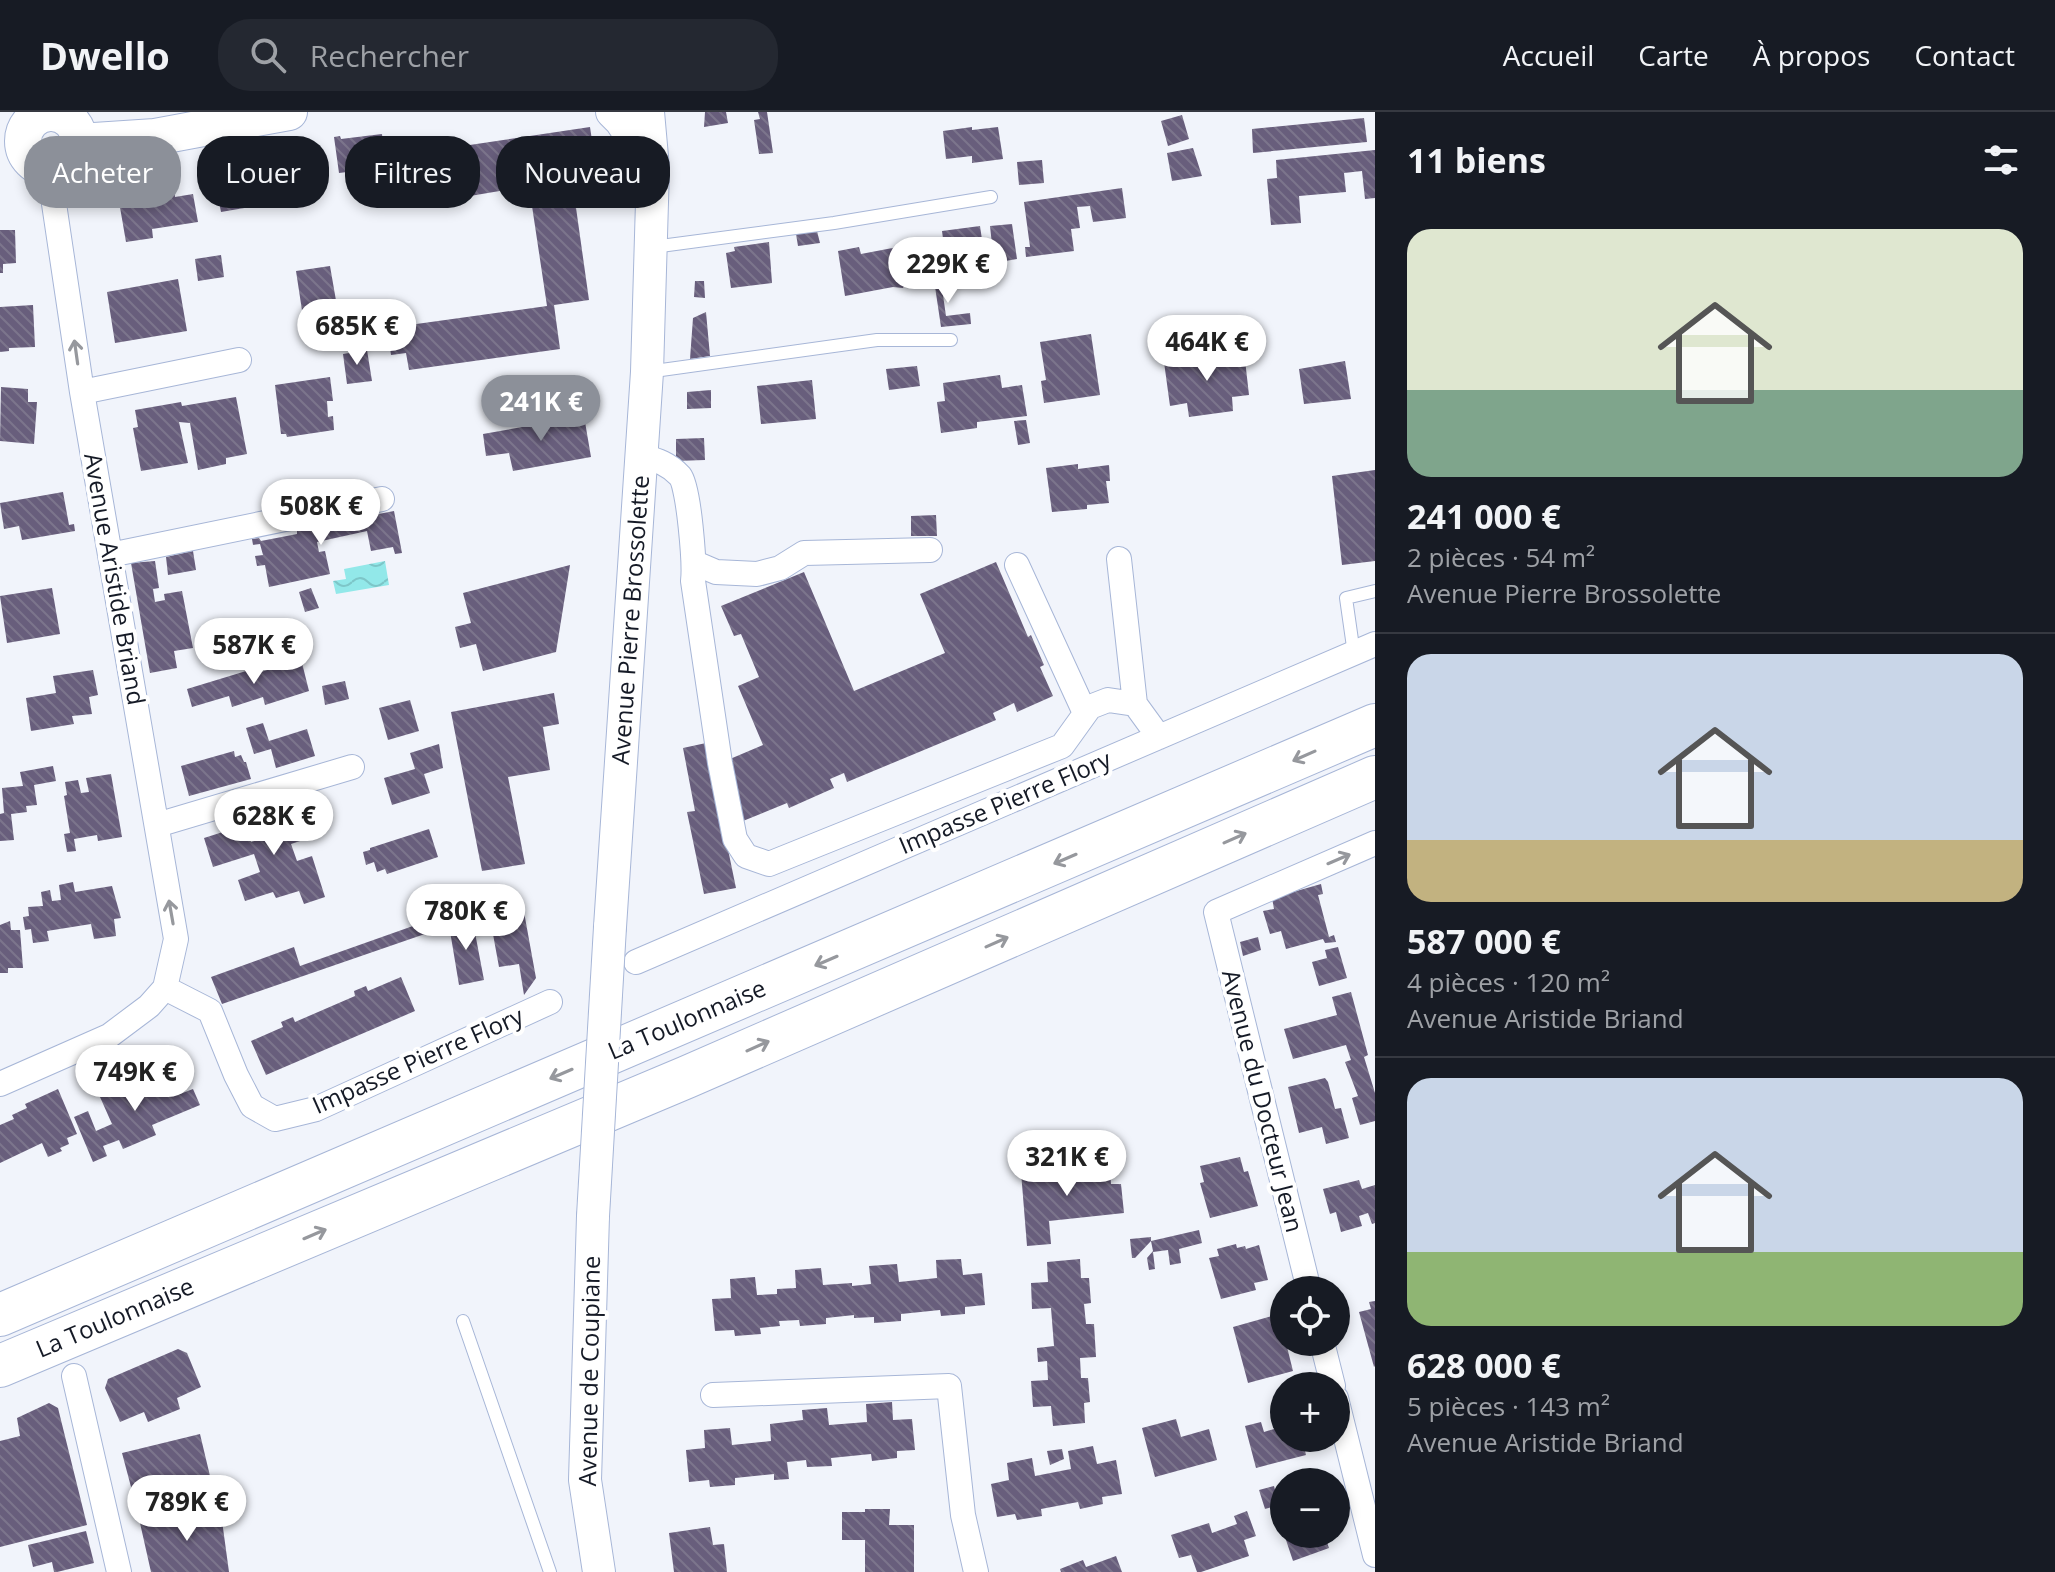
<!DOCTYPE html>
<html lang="fr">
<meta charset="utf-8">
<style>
:root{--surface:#171b24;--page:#242831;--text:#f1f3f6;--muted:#9ea1a6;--line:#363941;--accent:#8c9099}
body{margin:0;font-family:"Open Sans",sans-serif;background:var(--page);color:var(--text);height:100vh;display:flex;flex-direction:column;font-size:30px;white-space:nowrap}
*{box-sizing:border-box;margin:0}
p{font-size:26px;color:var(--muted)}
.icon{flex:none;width:44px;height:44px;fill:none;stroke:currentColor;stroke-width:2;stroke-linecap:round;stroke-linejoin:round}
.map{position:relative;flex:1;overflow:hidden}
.side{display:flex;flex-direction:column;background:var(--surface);width:680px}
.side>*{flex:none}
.banner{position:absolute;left:24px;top:24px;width:760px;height:72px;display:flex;gap:16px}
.controls{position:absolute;left:1270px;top:1164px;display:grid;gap:16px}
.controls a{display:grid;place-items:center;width:80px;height:80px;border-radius:50%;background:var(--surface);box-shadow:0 4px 12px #0003;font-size:40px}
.price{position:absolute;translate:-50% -68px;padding:0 18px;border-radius:28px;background:#fff;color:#222;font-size:26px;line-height:52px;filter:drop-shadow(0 2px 4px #0008)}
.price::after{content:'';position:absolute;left:50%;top:48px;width:24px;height:18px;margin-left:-12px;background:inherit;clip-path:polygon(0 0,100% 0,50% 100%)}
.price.current{background:var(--accent);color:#fff}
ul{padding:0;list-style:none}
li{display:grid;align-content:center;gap:16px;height:424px;padding:0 32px}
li+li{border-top:2px solid var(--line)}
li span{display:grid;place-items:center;height:248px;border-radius:24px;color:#555}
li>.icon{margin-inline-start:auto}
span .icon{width:144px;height:144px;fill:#fffc;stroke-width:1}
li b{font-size:34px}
h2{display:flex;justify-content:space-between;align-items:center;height:96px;padding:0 32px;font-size:34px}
.pill{padding:0 28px;border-radius:32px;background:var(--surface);box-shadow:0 4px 12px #0003;font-size:28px;line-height:72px}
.pill.current{background:var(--accent);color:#fff}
header{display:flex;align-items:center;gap:48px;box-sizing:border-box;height:112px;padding:0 40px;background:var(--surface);border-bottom:2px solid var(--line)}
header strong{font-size:38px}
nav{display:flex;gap:44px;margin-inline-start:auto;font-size:28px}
.search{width:560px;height:72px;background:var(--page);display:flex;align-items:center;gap:20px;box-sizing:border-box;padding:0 28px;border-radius:32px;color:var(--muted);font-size:30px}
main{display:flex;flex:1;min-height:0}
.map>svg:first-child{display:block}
.water{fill:url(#water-waves)}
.building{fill:url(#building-back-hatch)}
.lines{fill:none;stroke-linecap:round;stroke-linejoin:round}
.lane-casing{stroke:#a7b6d7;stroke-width:14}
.street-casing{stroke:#a7b6d7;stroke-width:26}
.secondary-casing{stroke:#a7b6d7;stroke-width:34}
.primary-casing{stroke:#a7b6d7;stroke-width:38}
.highway-casing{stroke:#a7b6d7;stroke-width:44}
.lane{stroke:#fff;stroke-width:12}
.street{stroke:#fff;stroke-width:24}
.secondary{stroke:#fff;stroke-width:32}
.primary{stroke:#fff;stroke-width:36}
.highway{stroke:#fff;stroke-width:42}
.secondary-bridge-casing{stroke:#a7b6d7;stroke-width:34;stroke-linecap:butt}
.secondary-bridge{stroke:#fff;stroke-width:32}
.oneway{stroke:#96989d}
.labels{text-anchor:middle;stroke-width:8;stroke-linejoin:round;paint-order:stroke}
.street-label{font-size:24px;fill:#151a26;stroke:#fff}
</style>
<header>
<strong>Dwello</strong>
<div class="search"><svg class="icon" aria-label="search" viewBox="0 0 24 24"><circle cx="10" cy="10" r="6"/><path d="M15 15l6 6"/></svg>Rechercher</div>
<nav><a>Accueil</a><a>Carte</a><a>À propos</a><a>Contact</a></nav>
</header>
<main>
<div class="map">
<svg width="1375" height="1460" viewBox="0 0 1375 1460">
<defs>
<pattern id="water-waves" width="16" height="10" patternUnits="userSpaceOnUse" patternTransform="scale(2)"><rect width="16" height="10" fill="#92e8e9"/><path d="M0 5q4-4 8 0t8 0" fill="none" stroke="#7dc6c8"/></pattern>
<pattern id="building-back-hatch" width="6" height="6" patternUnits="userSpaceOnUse" patternTransform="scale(2)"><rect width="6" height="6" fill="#685e7c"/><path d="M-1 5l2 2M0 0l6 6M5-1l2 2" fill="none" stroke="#7c758c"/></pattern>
</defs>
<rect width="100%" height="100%" fill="#f1f4fb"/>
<path class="water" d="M385,449L389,473L336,482L333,469L346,467L344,457Z
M238,525L245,542L215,551L205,545L206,539L210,534Z"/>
<path class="building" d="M705,0H726L728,11L704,15Z
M758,0H767L773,41L759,42L754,8L760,7Z
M1182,3L1189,27L1168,34L1161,9Z
M1364,6L1367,30L1253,41L1252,17Z
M590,15L594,42L569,46L589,188L554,193L560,237L409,258L406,241L391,243L385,200L399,197L402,214L547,194L529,74L470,84L463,34Z
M972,15V18L998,15L1003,47L972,51V44L946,47L943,19Z
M382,22L384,40L422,35L426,56H431L436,85L418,88L416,76L390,80L388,67L365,70L363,58L339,61L334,25L340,24L341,27Z
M1193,36L1202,64L1172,69L1167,41Z
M1375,38V86L1365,87L1362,59L1344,61L1346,80L1299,84L1301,111L1271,113L1267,67L1277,66L1276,48Z
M1042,48L1044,71L1019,73L1017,50Z
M293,49L298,87L221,100L215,69L228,67L227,60Z
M139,74L140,81L174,75L175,85L193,82L198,110L152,117L153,126L126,130L117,78Z
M1122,76L1126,106L1093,110L1090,94L1077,95L1080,116L1071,117L1074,139L1026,145L1025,135H1030L1024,90Z
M1012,112L1017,147L994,151L990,114Z
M980,114L985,148L942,153L939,135L944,134L942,119Z
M0,118H15L16,151L3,152V161H0Z
M817,119L820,131L798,134L796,122Z
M769,130L772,171L731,176L726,141L735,139L734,135Z
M903,134L907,156L900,157L907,168L903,176L893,175L845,184L838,139L859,135L861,142Z
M221,143L224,165L198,169L195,147Z
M330,154L338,200L303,205L296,159Z
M947,159L949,169H941L946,204L970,201L971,212L941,215L933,161Z
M178,167L187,219L115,231L107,180Z
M695,169H704L705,186L694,185Z
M33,193L35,235L9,236V239L0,240V195Z
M706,200L710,244L690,247L693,206Z
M1091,222L1100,283L1044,291L1041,269L1046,268L1040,230Z
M367,238L372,269L347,272L343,242Z
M1244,239L1249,283L1232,285L1233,299L1189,305L1187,291L1170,294L1164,250Z
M1345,249L1351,287L1304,292L1299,257Z
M917,254L920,274L889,278L886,257Z
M1000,263L1002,276L1022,273L1027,304L977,310V316L941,321L937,290L945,289L943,271Z
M330,265L333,289H327L328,305L333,304L334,318L287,325L286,322H281L275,273Z
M812,268L816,307L761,312L757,274Z
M1,275L28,277V290H37L34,332L0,329Z
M711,278V296L687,297V280Z
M236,285L247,342L226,346V352L198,358L190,311L179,310L188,351L141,359L133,316L138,315L135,298L181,290L182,294Z
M584,304L591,345L513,359L509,341L486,344L483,322Z
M1026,308L1030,331L1018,333L1014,309Z
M704,326L705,348L676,349V327Z
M1078,352V357L1109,353L1110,369H1106L1109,391L1087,393V397L1052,400L1046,356Z
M1375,358V449L1342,453L1332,364Z
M63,380L69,413L74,412L75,419L22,428L19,414L4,417L0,391Z
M394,399L402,441L395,442L393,435L371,439L367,419L317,430L319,440L325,439L330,462L269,475L265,453L257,454L255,444L263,443L260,432L253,433L252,427L259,426L261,429L297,422V418Z
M936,403L937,424H911V404Z
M193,439L196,458L168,463L166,445Z
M155,449L159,476L153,477L155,490L165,488L164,482L182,479L193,536L174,539L177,556L150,561L131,451Z
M996,450L1028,525L1031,523L1044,553L1040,555L1053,584L1017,600L1014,591L993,601L996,608L847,670L844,661L830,667L834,676L789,696L787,691L743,709L730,647L763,633L738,574L759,565L741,522L734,524L721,494L804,460L854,579L945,541L920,482Z
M570,453L556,540L483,559L476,532L460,536L455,515L471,511L463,481Z
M52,476L60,522L7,531L0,484Z
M311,476L319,496L305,500L299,480Z
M301,547L309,579L265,593L263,585L232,595L229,584L192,595L187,577L256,556L258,561Z
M93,558L98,583L89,585L92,602L72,604L74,612L31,619L26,586L56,581L53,564Z
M345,569L349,587L325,593L322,574Z
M554,581L559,612L543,615L550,658L508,665L525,752L482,759L451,600Z
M410,588L419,619L388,628L379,596Z
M263,611L269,629L307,617L315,644L276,656L271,637L254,642L246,616Z
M706,631L736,776L704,782L687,700L695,699L683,636Z
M439,632L443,656L424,662L430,681L392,693L384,666L415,657L410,641Z
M234,639L235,645L241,643L244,650H246L251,667L189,684L181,654Z
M53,654L56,669L34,673L37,693L26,694L27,700L11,702L14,728L0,729V702L4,701L2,676L23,674L20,660Z
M111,662L122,725L98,729L97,723L74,727L76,739L67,740L64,722L70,721L64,684L67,683L65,670L78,668L81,681L89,680L86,666Z
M314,690L324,721L291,732L297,749L312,744L325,785L304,792L299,779L276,786L273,780L245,789L238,768L260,760L254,742L213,755L204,726L245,713L251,730L285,720L279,701Z
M429,717L438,745L387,762L385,757L377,760L374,750L366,753L363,740L370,738V736Z
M73,770L75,780L112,774L121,806L114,807L116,824L94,827L91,812L47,819L49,829L33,831L31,817L25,818L23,805L29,804L28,795L43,794L41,780L50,778L52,789L61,788L59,773Z
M1321,772L1323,782L1318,783L1329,825L1334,823L1336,830L1325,831L1323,827L1286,837L1281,819L1270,822L1263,799L1274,797L1272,786Z
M522,789L536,866L524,883L519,852L499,855L488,795Z
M444,803L448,814L222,892L211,865L294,835L300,854Z
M472,805L484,868L459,873L449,813Z
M10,809L11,818H20L23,856H8V861H0V813Z
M1258,825L1261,838L1243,844L1240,830Z
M1338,835L1347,866L1319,874L1312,850L1327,846L1325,838Z
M401,865L415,899L266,963L251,929L283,915L281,910L293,905L295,910L355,884L354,879L366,874L368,879Z
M1351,880L1368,943L1364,945L1375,981V1009L1360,1013L1352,986L1358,984L1345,950L1351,948L1346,933L1293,947L1284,917L1337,903L1332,885Z
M171,961L180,982L193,977L200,993L152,1013L156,1023L123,1037L119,1028L103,1034L107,1044L93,1050L74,1005L88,999L96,1019L112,1012L100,985L120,977L115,969L127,964L132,974L134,973L135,976Z
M1325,966L1328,970L1335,997L1341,996L1349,1026L1326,1032L1322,1015L1299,1021L1288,975Z
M58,977L77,1022L67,1026L69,1032L60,1036L62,1039L48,1045L42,1031L0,1051V1013L14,1007L12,1003L27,996L25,992Z
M1240,1045L1244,1060L1248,1059L1258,1094L1210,1106L1200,1071L1204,1070L1200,1054Z
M1090,1048L1092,1061L1110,1059L1111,1072H1121L1124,1101L1049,1109L1051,1132L1027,1134L1021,1060L1045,1057L1046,1062L1071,1059L1070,1050Z
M1359,1068L1362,1077L1375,1073V1111L1372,1112L1368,1101L1359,1104L1362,1114L1341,1120L1336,1100L1330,1102L1323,1077Z
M1199,1118L1202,1131L1179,1137L1181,1151L1170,1153L1168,1138L1153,1140L1155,1157L1149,1158L1147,1146L1153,1139L1151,1129Z
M1151,1125V1129L1135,1146H1132L1130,1127Z
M1236,1132L1237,1136L1245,1134L1246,1137L1259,1133L1268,1168L1254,1171L1256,1178L1221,1187L1209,1146L1219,1144L1217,1137Z
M961,1147L963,1163L982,1161L985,1193L965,1195V1202L941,1204L940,1198L901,1202V1209L874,1211V1205L854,1206V1203L826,1206V1212L800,1214L799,1208L779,1209L780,1214L760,1216L761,1222L735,1224L734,1218L715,1219L712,1187L731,1186L730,1167L755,1165L757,1183L777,1182V1177L796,1176L795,1158L821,1156L823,1173L852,1171V1174L871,1172L869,1154L897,1152L899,1170L937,1166L936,1148Z
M1080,1147L1081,1166H1089L1091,1191L1084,1192L1086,1212H1094L1096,1245L1080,1246L1081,1266H1088L1090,1290L1084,1291L1085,1311L1053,1314L1051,1294L1033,1295L1031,1269L1048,1268L1047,1249L1038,1250L1037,1236L1054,1234L1051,1196L1032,1197L1031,1171L1048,1170L1047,1150Z
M1375,1189V1254L1374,1255L1359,1200L1371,1197L1369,1190Z
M1272,1204L1276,1220L1283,1219L1293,1259L1248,1271L1233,1215Z
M178,1237L187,1241L201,1275L177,1286L180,1297L148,1310L144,1300L120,1310L105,1276L108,1267Z
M892,1290L893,1308L912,1307L915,1338L897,1339V1346L872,1349L871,1342L831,1346L832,1354L807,1355L806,1348L787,1350L789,1367L774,1368V1362L735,1366V1373L710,1375L709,1368L689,1370L686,1338L705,1336L704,1318L730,1316L732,1333L771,1329L770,1312L803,1308L802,1298L827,1296L829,1313L867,1310L866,1292Z
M49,1291L58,1296L87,1413L0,1435V1329L20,1324L17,1306Z
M1176,1307L1181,1325L1209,1317L1217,1348L1155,1365L1142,1316Z
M1261,1310L1264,1320L1284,1314V1326H1302L1306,1343L1256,1356L1245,1314Z
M200,1322L215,1385L139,1405L122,1341Z
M1093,1334L1097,1352L1116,1348L1122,1382L1102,1385L1103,1392L1080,1397L1078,1390L1041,1397L1042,1404L1017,1408L1015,1402L997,1405L991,1372L1009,1368L1007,1351L1032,1346L1035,1364L1071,1357L1068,1339Z
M1062,1337L1064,1347L1050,1353L1047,1339Z
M1274,1374L1279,1393L1265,1397L1259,1378Z
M220,1394L229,1460H151L140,1411Z
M865,1397H890L889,1413H914V1460H865V1428H842V1400H865Z
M1247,1399L1256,1424L1244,1428L1249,1444L1201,1460H1197L1191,1443L1179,1446L1171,1423L1209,1411L1212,1421L1237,1412L1234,1404Z
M710,1415L713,1433L724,1432L727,1460H674L669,1421Z
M86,1419L94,1451L57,1460H54L52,1450L33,1455L28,1433Z
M1284,1422H1324L1329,1436L1293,1449Z
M1116,1444L1122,1460H1061L1060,1457L1083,1448L1086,1455Z"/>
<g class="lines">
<defs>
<path id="lane" d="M653,135L834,111L991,85
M647,260L877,228H951
M1354,542L1346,486L1375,479
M463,1209L550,1460"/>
<path id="street" d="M41,2V0
M53,57V85L82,280L176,827L165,876
M82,280L239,248
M642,344C657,348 669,352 680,364C689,375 695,453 693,469L720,651L735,727L746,744L769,752L1062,634L1090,595L1108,588L1135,592L1159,625
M110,443L382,387
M1119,447L1135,592
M695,451L716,460L757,462L780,456L804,441L930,438
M1017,453L1085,601
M157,713L352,655
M636,850L1375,532
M165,876L210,899L236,963L252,994L275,1007L316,997L550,890
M0,972L109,924L149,894L165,876
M1309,1178L1216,800L1375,731
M1322,1230L1333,1274
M74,1264L119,1460
M713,1283L949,1274L963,1403L976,1460
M1336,1286L1375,1443"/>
<path id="secondary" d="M612,0L621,9L651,54
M610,815L647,260L653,56L648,0
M593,1104L585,1368L599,1460"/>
<path id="primary" d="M23 29a28 28 0 1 1 56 0a28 28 0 1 1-56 0Z
M79,30L155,25L289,0"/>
<path id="highway" d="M0,1203L1375,613
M0,1254L687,965L1375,665"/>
</defs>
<use href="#lane" class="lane-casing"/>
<use href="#street" class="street-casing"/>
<use href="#secondary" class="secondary-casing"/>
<use href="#primary" class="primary-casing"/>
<use href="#highway" class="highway-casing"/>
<use href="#lane" class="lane"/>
<use href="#street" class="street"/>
<use href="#secondary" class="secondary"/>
<use href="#primary" class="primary"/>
<use href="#highway" class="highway"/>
<defs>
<path id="secondary-bridge" d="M593,1104L610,815"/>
</defs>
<use href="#secondary-bridge" class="secondary-bridge-casing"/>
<use href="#secondary-bridge" class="secondary-bridge"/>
</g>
<defs><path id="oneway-shaft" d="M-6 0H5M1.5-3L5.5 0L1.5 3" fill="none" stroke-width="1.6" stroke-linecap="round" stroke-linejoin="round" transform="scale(2)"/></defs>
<g class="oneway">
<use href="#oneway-shaft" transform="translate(76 240) rotate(-98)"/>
<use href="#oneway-shaft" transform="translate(1304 644) rotate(156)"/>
<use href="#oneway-shaft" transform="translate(1235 726) rotate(-24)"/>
<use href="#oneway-shaft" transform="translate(1065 747) rotate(157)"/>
<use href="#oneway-shaft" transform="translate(1339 747) rotate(-23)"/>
<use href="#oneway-shaft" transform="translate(171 800) rotate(-100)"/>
<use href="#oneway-shaft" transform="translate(997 830) rotate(-24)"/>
<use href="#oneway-shaft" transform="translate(826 849) rotate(157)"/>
<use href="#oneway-shaft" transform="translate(758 934) rotate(-24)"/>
<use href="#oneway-shaft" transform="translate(561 962) rotate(157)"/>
<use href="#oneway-shaft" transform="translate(315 1122) rotate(-23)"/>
</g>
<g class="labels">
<g class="street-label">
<text transform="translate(114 467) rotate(80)" y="8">Avenue Aristide Briand</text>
<text transform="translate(631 508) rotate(-86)" y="8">Avenue Pierre Brossolette</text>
<text transform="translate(1005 691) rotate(-23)" y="8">Impasse Pierre Flory</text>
<text transform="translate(687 908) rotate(-23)" y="8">La Toulonnaise</text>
<text transform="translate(418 949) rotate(-24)" y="8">Impasse Pierre Flory</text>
<text transform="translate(1262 989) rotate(76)" y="8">Avenue du Docteur Jean</text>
<text transform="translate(115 1206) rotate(-23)" y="8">La Toulonnaise</text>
<text transform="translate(590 1259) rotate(-89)" y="8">Avenue de Coupiane</text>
</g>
</g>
</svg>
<div class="controls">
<a><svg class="icon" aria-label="locate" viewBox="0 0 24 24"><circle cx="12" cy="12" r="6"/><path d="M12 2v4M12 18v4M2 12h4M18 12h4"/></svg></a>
<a>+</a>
<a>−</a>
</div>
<b class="price" style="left:948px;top:193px">229K €</b>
<b class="price" style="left:357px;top:255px">685K €</b>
<b class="price" style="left:1207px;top:271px">464K €</b>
<b class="price current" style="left:541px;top:331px">241K €</b>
<b class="price" style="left:321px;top:435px">508K €</b>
<b class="price" style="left:254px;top:574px">587K €</b>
<b class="price" style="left:274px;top:745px">628K €</b>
<b class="price" style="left:466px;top:840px">780K €</b>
<b class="price" style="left:135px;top:1001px">749K €</b>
<b class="price" style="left:1067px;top:1086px">321K €</b>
<b class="price" style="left:187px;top:1431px">789K €</b>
<div class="banner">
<a class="pill current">Acheter</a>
<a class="pill">Louer</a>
<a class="pill">Filtres</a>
<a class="pill">Nouveau</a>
</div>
</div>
<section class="side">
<h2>11 biens<svg class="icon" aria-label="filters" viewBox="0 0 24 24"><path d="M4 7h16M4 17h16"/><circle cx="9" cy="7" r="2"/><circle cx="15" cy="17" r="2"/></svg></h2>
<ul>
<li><span style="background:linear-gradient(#dfe7d0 65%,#7fa58c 0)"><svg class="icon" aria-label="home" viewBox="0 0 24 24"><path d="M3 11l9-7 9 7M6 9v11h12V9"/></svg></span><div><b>241 000 €</b><p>2 pièces · 54 m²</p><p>Avenue Pierre Brossolette</p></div></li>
<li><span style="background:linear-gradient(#c9d6e8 75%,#c2b280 0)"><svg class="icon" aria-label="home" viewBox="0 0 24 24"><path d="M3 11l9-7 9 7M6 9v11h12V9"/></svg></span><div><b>587 000 €</b><p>4 pièces · 120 m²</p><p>Avenue Aristide Briand</p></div></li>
<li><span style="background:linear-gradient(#c9d6e8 70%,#8fb573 0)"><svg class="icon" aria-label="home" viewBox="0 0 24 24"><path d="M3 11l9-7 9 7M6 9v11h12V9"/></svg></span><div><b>628 000 €</b><p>5 pièces · 143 m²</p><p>Avenue Aristide Briand</p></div></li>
</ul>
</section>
</main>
